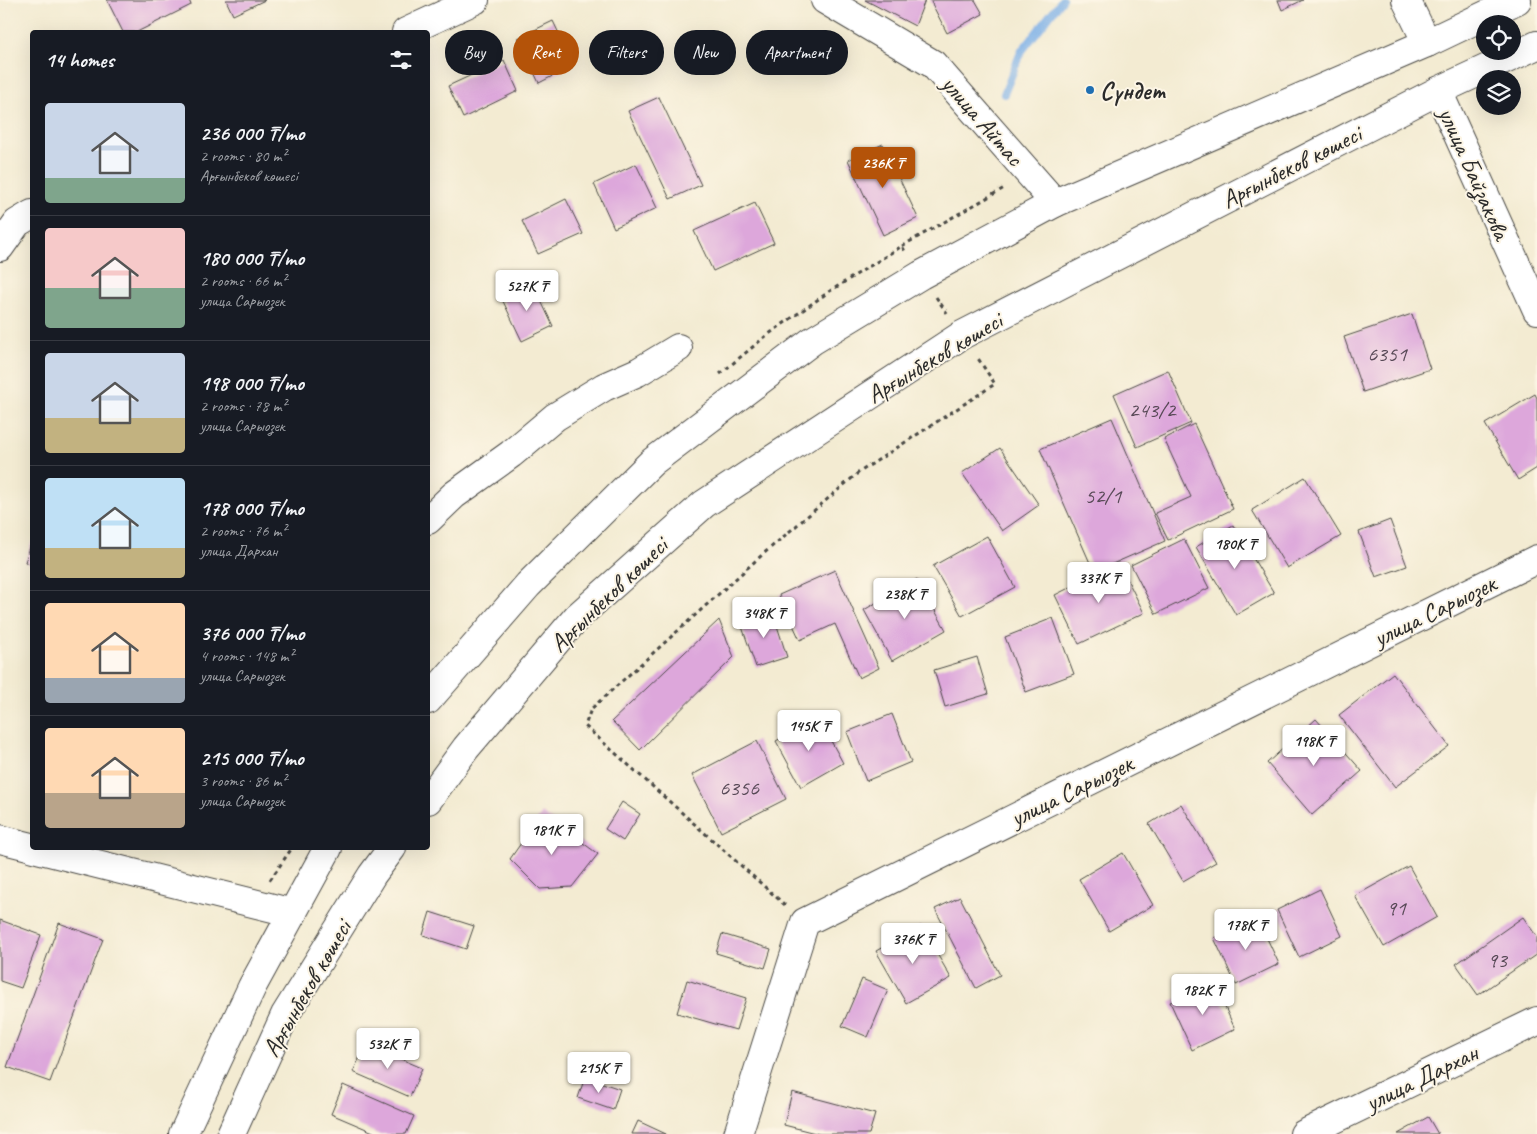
<!DOCTYPE html>
<meta charset="utf-8">
<style>
:root{--surface:#171b24;--page:#20242c;--text:#f1f3f6;--muted:#9ea1a6;--line:#363941;--accent:#b45309}
body{margin:0;font-family:Caveat,sans-serif;background:var(--page);color:var(--text);height:100vh;display:flex;flex-direction:column;font-size:19px;white-space:nowrap}
*{box-sizing:border-box;margin:0}
p{font-size:16px;color:var(--muted)}
.icon{flex:none;width:28px;height:28px;fill:none;stroke:currentColor;stroke-width:2;stroke-linecap:round;stroke-linejoin:round}
.map{position:relative;flex:1;overflow:hidden}
.details{position:absolute;left:30px;top:30px;width:400px;height:820px;display:flex;flex-direction:column;background:var(--surface);border-radius:5px;box-shadow:0 5px 20px #0002}
.details>*{flex:none}
.hud{position:absolute;left:445px;top:30px;width:475px;height:45px;display:flex;gap:10px}
.fabs{position:absolute;left:1476px;top:15px;display:grid;gap:10px}
.fabs a{display:grid;place-items:center;width:45px;height:45px;border-radius:50%;background:var(--surface);box-shadow:0 5px 20px #0002;font-size:25px}
.price{position:absolute;translate:-50% -42px;padding:0 11px;border-radius:5px;background:#fff;color:#222;font-size:16px;line-height:32px;filter:drop-shadow(0 1px 2px #0008)}
.price::after{content:'';position:absolute;left:50%;top:30px;width:15px;height:11px;margin-left:-8px;background:inherit;clip-path:polygon(0 0,100% 0,50% 100%)}
.price.on{background:var(--accent);color:#fff}
ul{padding:0;list-style:none}
li{display:flex;align-items:center;gap:15px;height:125px;padding:0 15px}
li+li{border-top:1px solid var(--line)}
li span{display:grid;place-items:center;flex:none;width:140px;height:100px;border-radius:5px;color:#555}
li>.icon{margin-inline-start:auto}
span .icon{width:60px;height:60px;fill:#fffc;stroke-width:1}
li b{font-size:21px}
h2{display:flex;justify-content:space-between;align-items:center;height:60px;padding:0 15px;font-size:21px}
.tag{padding:0 18px;border-radius:22px;background:var(--surface);box-shadow:0 5px 20px #0002;font-size:18px;line-height:45px}
.tag.on{background:var(--accent);color:#fff}
.map>svg:first-child{display:block}
.lines{fill:none;stroke-linecap:round;stroke-linejoin:round}
.stream{stroke:#79aee7;stroke-width:8}
.building{fill:#dda7db}
.minor-casing{stroke:#494844;stroke-width:30}
.major-casing{stroke:#494844;stroke-width:30}
.path{stroke:#494844;stroke-width:3;stroke-dasharray:4 4;stroke-linecap:butt}
.minor{stroke:#fff;stroke-width:28}
.major{stroke:#fff;stroke-width:28}
.poi-dot{fill:#1f6fb2;stroke:#fcf5e5;stroke-width:2}
.labels{text-anchor:middle;stroke-width:4;stroke-linejoin:round;paint-order:stroke}
.number-label{font-size:22px;fill:#584a57}
.poi-label{font-size:25px;font-weight:bold;fill:#2b2b2b;stroke:#fcf5e5;text-anchor:start}
.street-label{font-size:25px;fill:#2b2b2b;stroke:#fcf5e5}
</style>
<div class="map">
<svg width="1537" height="1134" viewBox="0 0 1537 1134">
<rect width="100%" height="100%" fill="#fcf5e5"/>
<filter id="ink" filterUnits="userSpaceOnUse"><feTurbulence type="fractalNoise" baseFrequency=".02" numOctaves="2"/><feDisplacementMap in="SourceGraphic" scale="10" xChannelSelector="R" yChannelSelector="G"/><feConvolveMatrix kernelMatrix="1 2 1 2 8 2 1 2 1" color-interpolation-filters="sRGB"/></filter>
<filter id="wash" filterUnits="userSpaceOnUse"><feTurbulence type="fractalNoise" baseFrequency=".0096" numOctaves="4" result="noise"/><feDisplacementMap in="SourceGraphic" scale="20" xChannelSelector="R" yChannelSelector="G"/><feGaussianBlur stdDeviation="1.12" result="paint"/><feColorMatrix in="noise" values="0 0 0 0 0 0 0 0 0 0 0 0 0 0 0 0 0 1.4 0 .05"/><feComposite in="paint" operator="in"/></filter>
<g filter="url(#wash)">
<rect width="100%" height="100%" fill="#f3ebd2"/>
<g class="lines">
<path class="stream" d="M1004,94L1021,52L1062,0"/>
</g>
<g id="blocks">
<path class="building" d="M107,0H189L191,5L137,32H123Z
M226,0H265L233,15Z
M865,0H925L915,26Z
M930,0H975L983,14L947,33Z
M1278,0H1303L1282,10Z
M553,21L574,65L539,83L518,38Z
M504,60L518,91L463,118L448,86Z
M659,97L701,185L670,199L628,111Z
M883,144L918,218L883,235L848,160Z
M636,164L657,208L614,228L594,184Z
M566,199L583,234L538,254L522,221Z
M755,203L774,243L713,271L694,231Z
M532,282L553,326L522,341L501,297Z
M1412,314L1430,369L1363,392L1344,337Z
M1168,370L1191,423L1137,447L1114,394Z
M1535,394L1537,398V468L1518,480L1485,424Z
M1112,418L1165,541L1094,572L1040,449Z
M1194,424L1233,509L1168,540L1155,513L1191,497L1164,439Z
M1000,448L1039,505L1002,531L962,473Z
M1305,477L1341,536L1287,568L1252,510Z
M1390,520L1407,566L1376,577L1359,532Z
M1233,525L1274,593L1236,615L1196,547Z
M987,536L1015,587L962,616L933,566Z
M1184,539L1209,588L1156,614L1131,565Z
M32,541V565L25,562Z
M1119,563L1144,613L1079,644L1055,595Z
M835,570L879,668L859,678L835,624L800,640L779,595Z
M917,579L946,630L892,661L864,610Z
M772,610L787,657L756,667L740,621Z
M1053,618L1074,674L1026,692L1005,637Z
M719,620L734,657L640,750L612,721Z
M977,657L988,694L945,707L934,670Z
M1393,673L1449,746L1395,787L1339,715Z
M892,714L911,762L866,781L847,732Z
M818,717L843,763L801,787L776,741Z
M1316,719L1362,771L1312,815L1267,763Z
M757,741L786,799L721,832L692,775Z
M622,802L640,814L623,841L605,829Z
M1181,804L1216,862L1183,881L1149,824Z
M542,813L598,854L572,887L540,889L510,859Z
M1123,853L1153,905L1109,931L1079,879Z
M1409,866L1437,917L1384,947L1355,896Z
M1320,889L1342,936L1299,957L1277,910Z
M960,897L1000,975L976,988L935,909Z
M430,912L474,926L466,949L423,935Z
M1257,917L1279,964L1236,985L1214,938Z
M1523,917L1537,937V954L1478,995L1456,964Z
M0,920L41,935L21,988L0,981Z
M59,923L103,939L50,1082L7,1067Z
M921,926L951,978L906,1003L876,951Z
M722,934L771,949L765,968L716,953Z
M862,979L888,990L868,1037L842,1026Z
M687,980L746,998L736,1030L677,1013Z
M1213,981L1235,1029L1192,1050L1170,1002Z
M366,1044L422,1068L410,1097L353,1072Z
M585,1077L620,1089L613,1110L578,1098Z
M343,1085L414,1116L406,1134H378L331,1114Z
M792,1092L875,1114L869,1134H819L784,1125Z
M1428,1117L1438,1134H1398Z
M638,1121L666,1134H632Z"/>
</g>
</g>
<g filter="url(#ink)">
<use href="#blocks" fill-opacity="0" stroke="#494844" stroke-width="1"/>
<g class="lines">
<defs>
<path id="minor" d="M825,0L933,64L1055,203
M1406,0L1427,43
M406,32L475,0
M1438,91L1537,310
M0,247L17,223L32,214
M428,520L454,495L511,454L555,417L604,387L638,372L678,348
M0,839L32,847
M33,848L293,913
M738,1134L805,922L1537,559
M1304,1134L1537,1021"/>
<path id="major" d="M428,700L528,585L652,462L812,341L921,275L1055,203L1427,43L1517,0
M428,800L466,748L577,617L704,504L962,335L1438,91L1537,45
M183,1134L252,987L328,848
M231,1134L285,1015L372,875L392,848"/>
</defs>
<use href="#minor" class="minor-casing"/>
<use href="#major" class="major-casing"/>
<path class="path" d="M902,246L1006,187
M936,297L947,313
M720,374L766,336L830,291L902,246L906,253
M270,880L292,848
M785,905L585,726L591,709L762,555L858,473L995,384L977,357"/>
<use href="#minor" class="minor"/>
<use href="#major" class="major"/>
</g>
</g>
<circle class="poi-dot" cx="1090" cy="90" r="5"/>
<g class="labels">
<g class="number-label">
<text x="1387" y="361">6351</text>
<text x="1152" y="417">243/2</text>
<text x="1103" y="503">52/1</text>
<text x="739" y="795">6356</text>
<text x="1396" y="915">91</text>
<text x="1497" y="967">93</text>
</g>
<g class="poi-label">
<text x="1100" y="99">Сүндет</text>
</g>
<g class="street-label">
<text transform="translate(983 120) rotate(49)" y="9">улица Айтас</text>
<text transform="translate(1291 166) rotate(-27)" y="9">Арғынбеков көшесі</text>
<text transform="translate(1475 173) rotate(66)" y="9">улица Байзакова</text>
<text transform="translate(934 357) rotate(-31)" y="9">Арғынбеков көшесі</text>
<text transform="translate(608 594) rotate(-44)" y="9">Арғынбеков көшесі</text>
<text transform="translate(1434 610) rotate(-26)" y="9">улица Сарыозек</text>
<text transform="translate(1071 790) rotate(-26)" y="9">улица Сарыозек</text>
<text transform="translate(306 988) rotate(-60)" y="9">Арғынбеков көшесі</text>
<text transform="translate(1421 1077) rotate(-26)" y="9">улица Дархан</text>
</g>
</g>
</svg>
<div class="fabs">
<a><svg class="icon" aria-label="locate" viewBox="0 0 24 24"><circle cx="12" cy="12" r="6"/><path d="M12 2v4M12 18v4M2 12h4M18 12h4"/></svg></a>
<a><svg class="icon" aria-label="layers" viewBox="0 0 24 24"><path d="M12 4l9 5-9 5-9-5zM3 14l9 5 9-5"/></svg></a>
</div>
<b class="price on" style="left:883px;top:189px">236K ₸</b>
<b class="price" style="left:527px;top:312px">527K ₸</b>
<b class="price" style="left:1235px;top:570px">180K ₸</b>
<b class="price" style="left:1099px;top:604px">337K ₸</b>
<b class="price" style="left:905px;top:620px">238K ₸</b>
<b class="price" style="left:764px;top:639px">348K ₸</b>
<b class="price" style="left:809px;top:752px">145K ₸</b>
<b class="price" style="left:1314px;top:767px">198K ₸</b>
<b class="price" style="left:552px;top:856px">181K ₸</b>
<b class="price" style="left:1246px;top:951px">178K ₸</b>
<b class="price" style="left:913px;top:965px">376K ₸</b>
<b class="price" style="left:1203px;top:1016px">182K ₸</b>
<b class="price" style="left:388px;top:1070px">532K ₸</b>
<b class="price" style="left:599px;top:1094px">215K ₸</b>
<div class="hud">
<a class="tag">Buy</a>
<a class="tag on">Rent</a>
<a class="tag">Filters</a>
<a class="tag">New</a>
<a class="tag">Apartment</a>
</div>
<section class="details">
<h2>14 homes<svg class="icon" aria-label="filters" viewBox="0 0 24 24"><path d="M4 7h16M4 17h16"/><circle cx="9" cy="7" r="2"/><circle cx="15" cy="17" r="2"/></svg></h2>
<ul>
<li><span style="background:linear-gradient(#c9d6e8 75%,#7fa58c 0)"><svg class="icon" aria-label="home" viewBox="0 0 24 24"><path d="M3 11l9-7 9 7M6 9v11h12V9"/></svg></span><div><b>236 000 ₸/mo</b><p>2 rooms · 80 m²</p><p>Арғынбеков көшесі</p></div></li>
<li><span style="background:linear-gradient(#f6c9c9 60%,#7fa58c 0)"><svg class="icon" aria-label="home" viewBox="0 0 24 24"><path d="M3 11l9-7 9 7M6 9v11h12V9"/></svg></span><div><b>180 000 ₸/mo</b><p>2 rooms · 66 m²</p><p>улица Сарыозек</p></div></li>
<li><span style="background:linear-gradient(#c9d6e8 65%,#c2b280 0)"><svg class="icon" aria-label="home" viewBox="0 0 24 24"><path d="M3 11l9-7 9 7M6 9v11h12V9"/></svg></span><div><b>198 000 ₸/mo</b><p>2 rooms · 78 m²</p><p>улица Сарыозек</p></div></li>
<li><span style="background:linear-gradient(#bfe0f5 70%,#c2b280 0)"><svg class="icon" aria-label="home" viewBox="0 0 24 24"><path d="M3 11l9-7 9 7M6 9v11h12V9"/></svg></span><div><b>178 000 ₸/mo</b><p>2 rooms · 76 m²</p><p>улица Дархан</p></div></li>
<li><span style="background:linear-gradient(#ffd9b3 75%,#9aa5b1 0)"><svg class="icon" aria-label="home" viewBox="0 0 24 24"><path d="M3 11l9-7 9 7M6 9v11h12V9"/></svg></span><div><b>376 000 ₸/mo</b><p>4 rooms · 148 m²</p><p>улица Сарыозек</p></div></li>
<li><span style="background:linear-gradient(#ffd9b3 65%,#b9a48a 0)"><svg class="icon" aria-label="home" viewBox="0 0 24 24"><path d="M3 11l9-7 9 7M6 9v11h12V9"/></svg></span><div><b>215 000 ₸/mo</b><p>3 rooms · 86 m²</p><p>улица Сарыозек</p></div></li>
</ul>
</section>
</div>
